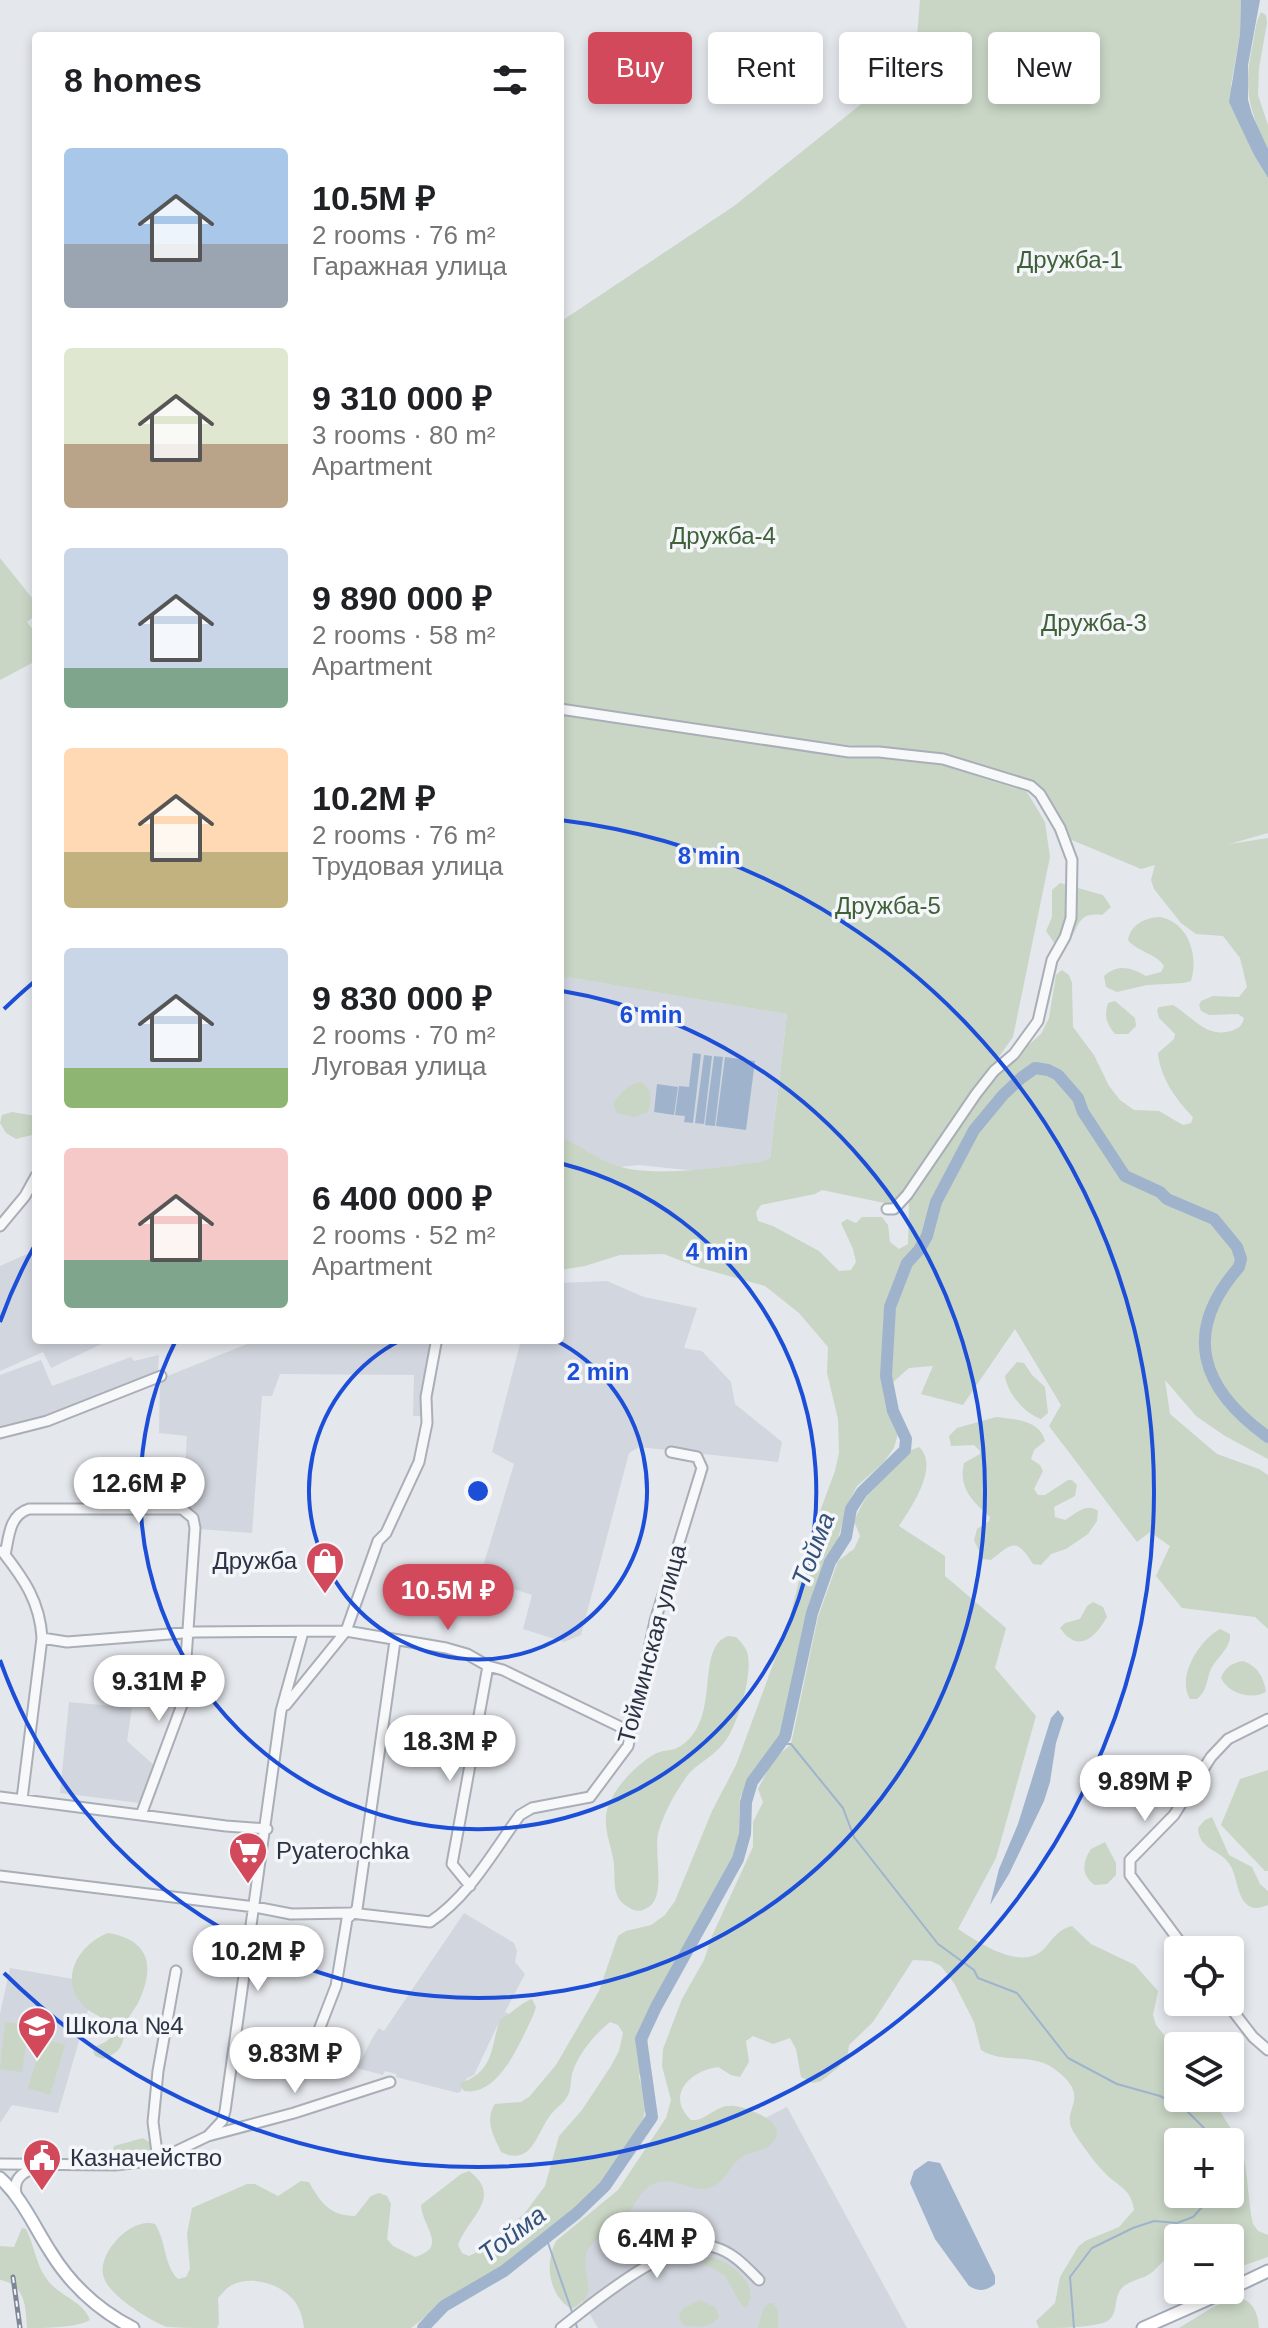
<!DOCTYPE html>
<meta charset="utf-8">
<style>
:root{--surface:#fff;--page:#f6f6f6;--text:#202124;--muted:#757577;--accent:#d1495b}
body{margin:0;font-family:Helvetica,sans-serif;background:var(--page);color:var(--text);height:100vh;display:flex;flex-direction:column;font-size:30px;white-space:nowrap}
*{box-sizing:border-box;margin:0}
p{font-size:26px;color:var(--muted)}
.icon{flex:none;width:44px;height:44px;fill:none;stroke:currentColor;stroke-width:2;stroke-linecap:round;stroke-linejoin:round}
.map{position:relative;flex:1;overflow:hidden}
.panel{position:absolute;left:32px;top:32px;width:532px;height:1312px;display:flex;flex-direction:column;background:var(--surface);border-radius:8px;box-shadow:0 4px 12px #0003}
.panel>*{flex:none}
.banner{position:absolute;left:588px;top:32px;width:560px;height:72px;display:flex;gap:16px}
.tools{position:absolute;left:1164px;top:1936px;display:grid;gap:16px}
.tools a{display:grid;place-items:center;width:80px;height:80px;border-radius:8px;background:var(--surface);box-shadow:0 4px 12px #0003;font-size:40px}
.price{position:absolute;translate:-50% -68px;padding:0 18px;border-radius:28px;background:#fff;color:#222;font-size:26px;line-height:52px;filter:drop-shadow(0 2px 4px #0008)}
.price::after{content:'';position:absolute;left:50%;top:48px;width:24px;height:18px;margin-left:-12px;background:inherit;clip-path:polygon(0 0,100% 0,50% 100%)}
.price.current{background:var(--accent);color:#fff}
ul{padding:0;list-style:none}
li{display:flex;align-items:center;gap:24px;height:200px;padding:0 32px}
li span{display:grid;place-items:center;flex:none;width:224px;height:160px;border-radius:8px;color:#555}
li>.icon{margin-inline-start:auto}
span .icon{width:96px;height:96px;fill:#fffc;stroke-width:1}
li b{font-size:34px}
h2{display:flex;justify-content:space-between;align-items:center;height:96px;padding:0 32px;font-size:34px}
.chip{padding:0 28px;border-radius:8px;background:var(--surface);box-shadow:0 4px 12px #0003;font-size:28px;line-height:72px}
.chip.current{background:var(--accent);color:#fff}
.map>svg:first-child{display:block}
.built{fill:#d2d6de}
.green{fill:#c9d6c5;fill-rule:evenodd}
.water{fill:#9fb4cc}
.lines{fill:none;stroke-linecap:round;stroke-linejoin:round}
.stream{stroke:#9fb4cc;stroke-width:2}
.river{stroke:#9fb4cc;stroke-width:12}
.minor-casing{stroke:#a9aeb7;stroke-width:13}
.major-casing{stroke:#a3abb8;stroke-width:15}
.minor{stroke:#f7f8fa;stroke-width:9}
.major{stroke:#fff;stroke-width:11}
.rail-casing{stroke:#7d8696;stroke-width:5}
.rail{stroke:#f4f6f9;stroke-width:2;stroke-dasharray:6;stroke-linecap:butt}
.ring{fill:none;stroke:#1d4ed8;stroke-width:4}
.labels{text-anchor:middle;stroke-width:7;stroke-linejoin:round;paint-order:stroke}
.park-label{font-size:24px;fill:#3f6138;stroke:#f4f6f9}
.poi-label{font-size:24px;fill:#2b3445;stroke:#f4f6f9;text-anchor:start}
.street-label{font-size:24px;fill:#2b3445;stroke:#f4f6f9}
.water-label{font-size:26px;font-style:italic;fill:#34527a;stroke:#f4f6f9}
.centre{fill:#1d4ed8;stroke:#f4f6f9;stroke-width:4}
.ring-label{font-size:24px;text-anchor:middle;font-weight:bold;fill:#1d4ed8;stroke:#f4f6f9;stroke-width:7;stroke-linejoin:round;paint-order:stroke}
</style>
<div class="map">
<svg width="1268" height="2328" viewBox="0 0 1268 2328">
<rect width="100%" height="100%" fill="#e4e7ec"/>
<path class="built" d="M560,976L787,1014L769,1165L764,1178L639,1165L560,1173Z
M36,1250V1340H110L51,1368L43,1352L0,1371V1266Z
M607,1281L644,1297L697,1308L684,1348L702,1351L731,1382L735,1404L782,1442L778,1462L639,1447L629,1453L581,1635L564,1642L523,1629L532,1595L502,1585L497,1591L478,1583L514,1464L492,1452L521,1340H560V1283Z
M257,1340H431L423,1416H413L414,1375L280,1374L272,1396H262L252,1533L198,1529L183,1495L187,1436L159,1433L160,1379Z
M159,1355L158,1371L56,1413L0,1429V1375L41,1360L52,1386L131,1357L134,1361Z
M69,1702L132,1708L127,1741L155,1766L140,1803L60,1793Z
M464,1913L514,1943L517,1951L515,1962L525,1974L505,2012L512,2016L509,2021L501,2018L474,2075L467,2078L461,2091L458,2093L396,2077V2074L385,2071L383,2075L357,2068L374,2035L379,2028L384,2031Z
M10,1968L96,1983L58,2113L12,2105L0,2123V2014Z
M787,2107L907,2328H598L560,2263L638,2182Z"/>
<path class="green" d="M920,0H1241L1240,34L1231,85L1245,132L1254,155L1268,178V833L1229,844L1268,838V1459L1225,1436L1196,1416L1165,1380L1170,1414L1217,1454L1259,1469L1268,1475V1629L1255,1617L1182,1608L1156,1576L1170,1546L1150,1532L1137,1542L1049,1426L1061,1405L1015,1329L963,1405L921,1394L933,1366L909,1368L892,1383L900,1426L894,1448L884,1462L857,1486L848,1503L784,1731L752,1774L740,1798L738,1859L715,1913L653,2020L639,2077L647,2102L643,2119L605,2180L518,2260L487,2279L459,2291L411,2328H304C303,2322 302,2315 299,2309C289,2286 255,2274 232,2285C227,2287 222,2294 218,2298L219,2324L217,2328C202,2328 180,2328 167,2327C149,2320 110,2296 104,2278C95,2255 131,2216 155,2224C166,2240 164,2266 178,2279L186,2277L190,2269L187,2234L192,2208L247,2184H255L278,2196L301,2181L309,2182C320,2202 330,2216 355,2216L371,2196L379,2193L387,2196L391,2204L387,2239L393,2246L415,2257C449,2247 422,2227 421,2205L461,2174L469,2171C504,2197 468,2217 458,2245L462,2253L469,2256L477,2252L524,2214L545,2186L559,2136L582,2110L611,2066L619,2051L623,2033L618,2025L610,2022C595,2034 579,2053 573,2071C570,2078 572,2088 568,2095C565,2102 557,2107 552,2113C537,2130 533,2168 501,2152C494,2137 484,2120 495,2104L521,2102L529,2097L556,2065L599,1991L618,1936L626,1931L651,1925L665,1915L675,1901L712,1811L736,1765L789,1621L808,1544L835,1471L839,1453L838,1419L827,1373L828,1347L799,1313L765,1286L697,1267L664,1254L620,1255L585,1266L560,1270V1137C580,1145 597,1160 617,1166C655,1178 721,1167 761,1162L770,1158L787,1014L560,976V713L939,764L1027,792L1045,822L1050,857L1013,1037L894,1205L822,1190L815,1194L761,1205L756,1212L758,1221L773,1226L819,1251L839,1271L851,1270L856,1262L853,1249L841,1223L847,1219L856,1223L862,1217H882L888,1225L890,1242L899,1249L908,1244L909,1202L988,1080L1041,1034L1049,1018L1056,975L1062,970L1069,975L1072,983L1073,1027L1094,1055L1109,1086L1120,1100L1134,1110L1159,1111L1183,1125L1191,1123L1193,1117C1176,1100 1160,1077 1158,1053L1174,1039L1175,1034L1159,1018L1157,1010L1159,1007L1173,1005C1193,1017 1205,1038 1231,1031C1239,1028 1242,1026 1244,1018L1238,1014L1209,1015L1201,1011L1199,1005L1201,1001L1213,996L1239,997L1247,987L1240,958L1223,936L1196,934L1181,923L1154,889L1151,880L1155,865L1141,869L1067,838L1036,787L931,754L838,744L560,707V322L734,206L915,61Z
M1261,12L1266,15L1267,23L1259,68L1258,95L1268,125V149C1248,107 1243,88 1253,43C1255,32 1256,21 1261,12Z
M0,558L36,603V615L27,622L36,634V661L0,680Z
M1060,883L1103,895L1111,907L1102,915C1071,911 1082,936 1061,946L1055,944L1046,931L1052,917V890Z
M1160,917C1188,922 1199,955 1191,981L1184,983L1147,985L1117,992L1106,987L1104,976C1118,964 1130,967 1146,976L1161,972L1164,966C1156,953 1137,952 1128,940C1131,924 1145,918 1160,917Z
M1115,1001L1135,1018L1136,1026L1128,1034H1115C1106,1023 1104,1016 1108,1003Z
M641,1082C652,1089 652,1101 648,1112L635,1117L617,1113L613,1104C619,1093 629,1084 641,1082Z
M12,1112L36,1116V1134L16,1139L6,1133L0,1123L2,1115Z
M1017,1362L1024,1363L1032,1375L1045,1387L1048,1413L1041,1419C1025,1414 1007,1393 1005,1376Z
M996,1417C1013,1419 1040,1420 1045,1441L1034,1450L1031,1459L1040,1465L1043,1471L1034,1489L1038,1495H1045L1068,1480H1072L1077,1485L1075,1496L1054,1507L1055,1517L1065,1520C1075,1514 1087,1502 1098,1511L1097,1521L1088,1534L1066,1549L1051,1554L1041,1565L1033,1564C1017,1538 1013,1542 991,1560L983,1559L974,1540L977,1529L989,1521L990,1517C973,1502 958,1488 964,1463L980,1454V1451L974,1445L951,1446L949,1436L957,1428Z
M919,1447C940,1466 911,1508 899,1526L945,1556V1576L1006,1628L995,1668L1036,1716L996,1858L958,1929C978,1942 1021,1972 1044,1949C1053,1939 1058,1929 1072,1926L1091,1944L1135,1965L1158,1991L1153,2015L1156,2025L1178,2052V2098H1214C1220,2116 1235,2130 1241,2148C1249,2173 1247,2199 1253,2224L1258,2231L1268,2235V2257L1245,2265L1230,2266V2238H1178V2254C1163,2256 1160,2268 1148,2275C1139,2280 1128,2281 1121,2289C1113,2300 1119,2315 1106,2322C1088,2328 1059,2328 1039,2328L1036,2321L1055,2303L1060,2277L1078,2247L1085,2241L1119,2227L1134,2210C1131,2188 1118,2187 1105,2173C1094,2162 1083,2146 1074,2133C1058,2108 1096,2099 1053,2068C1031,2053 1004,2064 981,2050L974,2022L954,1983L941,1966L931,1961L913,1960L873,2022L849,2045L848,2053L839,2067L821,2081L813,2083L801,2077L796,2049L790,2038L773,2044L753,2036L746,2041L749,2062L740,2077L731,2075L718,2067C690,2071 665,2095 691,2120C706,2122 716,2103 735,2106C750,2108 794,2125 770,2145C762,2152 750,2151 742,2157C729,2165 727,2181 712,2187C690,2197 667,2166 643,2192C636,2200 632,2210 625,2217C614,2229 590,2239 586,2255C581,2279 602,2292 572,2309C549,2297 544,2263 556,2241L618,2190L666,2118L671,2100L662,2066L663,2049L682,1999L704,1960L712,1936L753,1847V1822L763,1802L758,1789L773,1760L791,1744L818,1617L838,1561L854,1549L860,1536L854,1521C867,1493 888,1458 919,1447ZM1178,2142H1230V2194H1178Z
M1093,1602L1103,1607L1107,1617C1095,1638 1078,1654 1060,1628L1065,1623L1080,1619L1087,1606Z
M1220,1629L1230,1634C1231,1648 1218,1656 1211,1669C1206,1680 1208,1690 1197,1699H1190C1176,1677 1200,1639 1220,1629Z
M728,1636L736,1637C741,1642 745,1646 747,1652C754,1673 737,1728 723,1744C713,1757 696,1764 687,1776C675,1793 665,1811 659,1830C652,1852 669,1900 645,1909C640,1912 633,1911 628,1907C609,1896 617,1876 613,1858C610,1842 603,1827 607,1810C612,1790 635,1766 653,1755C669,1746 672,1756 690,1738C718,1708 697,1647 728,1636Z
M1243,1661C1258,1666 1264,1678 1266,1692C1251,1700 1229,1694 1221,1678C1225,1667 1232,1663 1243,1661Z
M1268,1770V1871H1265L1221,1825L1240,1779Z
M1212,1817L1229,1855L1252,1867L1260,1884L1268,1891V1905C1262,1907 1255,1910 1249,1906C1236,1897 1238,1877 1230,1865C1221,1849 1199,1851 1198,1828L1205,1820Z
M1105,1842L1116,1863V1875L1107,1884L1095,1885C1081,1876 1082,1862 1091,1849Z
M108,1933C151,1940 155,1968 138,2003C135,2009 130,2014 128,2020C121,2041 127,2050 103,2059L95,2056L92,2048C102,2043 114,2042 110,2028C107,2017 93,2015 86,2008C57,1982 77,1945 108,1933Z
M532,1999L536,2007L533,2016C520,2042 499,2097 464,2091L459,2084C495,2071 490,2049 500,2019C512,2014 520,2003 532,1999Z
M5,2022L29,2025L22,2072L0,2069Z
M43,2039L65,2045L50,2095L28,2088Z
M143,2138L152,2144L151,2152C139,2159 128,2158 115,2156L113,2153L114,2146Z
M22,2228L26,2229C36,2249 36,2270 53,2286C64,2297 85,2304 90,2320C74,2328 47,2328 27,2328C26,2307 25,2284 0,2280V2246L14,2247Z
M709,2257C730,2260 762,2285 746,2308L742,2306L725,2276L702,2262Z
M1235,2297C1252,2299 1258,2311 1259,2328H1179L1213,2307Z
M699,2300L715,2307L719,2317C711,2328 697,2328 683,2325L679,2317L682,2309Z
M769,2303H773L778,2310V2328H758L763,2309Z"/>
<path class="water" d="M1241,0H1260L1248,65V100L1252,114L1268,149V178L1254,155L1229,102L1240,34Z
M693,1053L701,1054L693,1123L684,1122L685,1116L675,1115L679,1086L689,1087Z
M704,1055L712,1056L704,1124L695,1123Z
M714,1056L723,1057L715,1126L705,1125Z
M725,1057L755,1061L746,1130L716,1126Z
M657,1084L678,1087L674,1115L654,1112Z
M1058,1710L1064,1718L1056,1743L1050,1782L1044,1801L1009,1874L990,1905L999,1869L1018,1824L1051,1718Z
M928,2161L940,2163L944,2171L995,2276V2284C986,2291 979,2292 969,2286L935,2239L910,2183L914,2171Z"/>
<g class="lines">
<path class="stream" d="M782,1744H791L843,1808L854,1837L938,1944L974,1970L978,1978L1017,1993L1068,2058L1117,2084L1160,2096L1184,2108L1206,2130L1212,2142
M546,2237L572,2312
M576,2324L577,2328
M1074,2328L1070,2277L1092,2248L1133,2228L1154,2221L1177,2223L1193,2217L1214,2194"/>
<path class="river" d="M423,2328L444,2306L504,2271L577,2213L605,2186L652,2117L641,2039L656,2007L738,1859L745,1834L746,1802L752,1782L785,1737L812,1613L830,1562L846,1537L851,1509L862,1492L905,1450L906,1439L893,1411L886,1376L890,1307L907,1263L919,1250L927,1236L936,1202L974,1130L1003,1095L1021,1078L1035,1068L1048,1070L1058,1075L1078,1098L1083,1112L1125,1176L1160,1192L1167,1199L1214,1219L1237,1247L1241,1259L1239,1267C1181,1333 1201,1389 1268,1437"/>
<defs>
<path id="minor" d="M560,709L849,752H879L943,759L1031,786L1040,794L1060,828L1072,860L1071,918L1065,937L1052,960L1038,1021L1014,1054L994,1071L976,1094L907,1195L894,1209H887
M0,1226L25,1196L36,1176
M0,1433L47,1421L161,1376
M2,1551C24,1579 40,1602 42,1638L22,1799
M5,1555C9,1537 9,1515 29,1509H182L193,1518L195,1528L183,1702L141,1815
M42,1638L67,1642L195,1632L346,1631L446,1648L467,1654L488,1666L503,1670L631,1732
M286,1705L346,1631L378,1541L386,1533L419,1462L427,1423L426,1397L436,1343
M0,1797L226,1826L267,1829
M0,1876L255,1907L291,1914L351,1913L430,1922C470,1895 492,1853 520,1815L532,1808L590,1797L628,1746L655,1621L702,1468L697,1457L671,1452
M470,1886L452,1864L488,1666
M1186,1950L1130,1875V1860L1174,1815L1211,1757L1228,1739L1268,1719
M1226,2002L1253,2037L1268,2050
M309,2065L317,2035L336,1986L347,1919L357,1909L395,1641
M208,2136L222,2121L225,2111L281,1711L303,1632
M158,2160L153,2122L158,2071L176,1971
M0,2164L115,2165L158,2160L208,2136L294,2113L390,2082
M16,2193C13,2179 23,2172 35,2168
M561,2328C593,2303 672,2236 714,2247C733,2252 746,2267 759,2280"/>
<path id="major" d="M0,2178C22,2198 34,2226 50,2251C70,2284 98,2310 133,2328
M1230,2289L1268,2271
M1143,2328L1229,2290"/>
</defs>
<use href="#minor" class="minor-casing"/>
<use href="#major" class="major-casing"/>
<use href="#minor" class="minor"/>
<use href="#major" class="major"/>
<defs>
<path id="rail" d="M13,2277L20,2328"/>
</defs>
<use href="#rail" class="rail-casing"/>
<use href="#rail" class="rail"/>
</g>
<g class="ring">
<path d="M555 1340A169 169 0 1 1 401 1340"/>
<path d="M563 1164A338 338 0 1 1 176 1340"/>
<path d="M0 1322A507 507 0 0 1 35 1245M562 991A507 507 0 1 1 0 1660"/>
<path d="M4 1009A676 676 0 0 1 35 981M560 820A676 676 0 1 1 4 1973"/>
</g>
<defs>
<symbol id="shop-pin" viewBox="-11 -11 22 30"><path d="M0 17L-7.5 6A9.5 9.5 0 1 1 7.5 6Z" fill="#d1495b" stroke="#f4f6f9"/><path d="M-5-2.5h2.3a2.7 3.5 0 0 1 5.4 0H5L5.5 6h-11ZM-1.5-2.5h3a1.5 2.3 0 0 0-3 0Z" fill="#fff"/></symbol>
<symbol id="supermarket-pin" viewBox="-11 -11 22 30"><path d="M0 17L-7.5 6A9.5 9.5 0 1 1 7.5 6Z" fill="#d1495b" stroke="#f4f6f9"/><path d="M-6-5.5h2.5l.6 2H6L4.5 2H-2.5L-4.4-4H-6ZM-1.5 3.2a1.3 1.3 0 1 0 .1 0ZM3 3.2a1.3 1.3 0 1 0 .1 0Z" fill="#fff"/></symbol>
<symbol id="school-pin" viewBox="-11 -11 22 30"><path d="M0 17L-7.5 6A9.5 9.5 0 1 1 7.5 6Z" fill="#d1495b" stroke="#f4f6f9"/><path d="M0-5L7-2L0 1L-7-2ZM-4 1L0 2.5L4 1V4Q0 6-4 4Z" fill="#fff"/></symbol>
<symbol id="civic-pin" viewBox="-11 -11 22 30"><path d="M0 17L-7.5 6A9.5 9.5 0 1 1 7.5 6Z" fill="#d1495b" stroke="#f4f6f9"/><path d="M-.6-6.5H3V-4.5H.6V-3L4-1V1h2V6H-6V1h2V-1L-.6-3ZM-1.2 2.5V6h2.4V2.5Z" fill="#fff"/></symbol>
</defs>
<g fill-rule="evenodd">
<use href="#shop-pin" x="303" y="1539" width="44" height="60"/>
<use href="#supermarket-pin" x="226" y="1829" width="44" height="60"/>
<use href="#school-pin" x="15" y="2004" width="44" height="60"/>
<use href="#civic-pin" x="20" y="2136" width="44" height="60"/>
</g>
<g class="labels">
<g class="park-label">
<text x="1070" y="268">Дружба-1</text>
<text x="723" y="544">Дружба-4</text>
<text x="1094" y="631">Дружба-3</text>
<text x="888" y="914">Дружба-5</text>
</g>
<g class="poi-label">
<text x="297" y="1569" text-anchor="end">Дружба</text>
<text x="276" y="1859">Pyaterochka</text>
<text x="65" y="2034">Школа №4</text>
<text x="70" y="2166">Казначейство</text>
</g>
<g class="street-label">
<text transform="translate(652 1644) rotate(-75)" y="8">Тойминская улица</text>
</g>
<g class="water-label">
<text transform="translate(813 1549) rotate(-69)" y="9">Тойма</text>
<text transform="translate(512 2234) rotate(-37)" y="9">Тойма</text>
</g>
</g>
<circle cx="478" cy="1491" r="12" class="centre"/>
<g class="ring-label">
<text x="709" y="864">8 min</text>
<text x="651" y="1023">6 min</text>
<text x="717" y="1260">4 min</text>
<text x="598" y="1380">2 min</text>
</g>
</svg>
<div class="tools">
<a><svg class="icon" aria-label="locate" viewBox="0 0 24 24"><circle cx="12" cy="12" r="6"/><path d="M12 2v4M12 18v4M2 12h4M18 12h4"/></svg></a>
<a><svg class="icon" aria-label="layers" viewBox="0 0 24 24"><path d="M12 4l9 5-9 5-9-5zM3 14l9 5 9-5"/></svg></a>
<a>+</a>
<a>−</a>
</div>
<b class="price" style="left:139px;top:1525px">12.6M ₽</b>
<b class="price current" style="left:448px;top:1632px">10.5M ₽</b>
<b class="price" style="left:159px;top:1723px">9.31M ₽</b>
<b class="price" style="left:450px;top:1783px">18.3M ₽</b>
<b class="price" style="left:1145px;top:1823px">9.89M ₽</b>
<b class="price" style="left:258px;top:1993px">10.2M ₽</b>
<b class="price" style="left:295px;top:2095px">9.83M ₽</b>
<b class="price" style="left:657px;top:2280px">6.4M ₽</b>
<div class="banner">
<a class="chip current">Buy</a>
<a class="chip">Rent</a>
<a class="chip">Filters</a>
<a class="chip">New</a>
</div>
<section class="panel">
<h2>8 homes<svg class="icon" aria-label="filters" viewBox="0 0 24 24"><path d="M4 7h16M4 17h16"/><circle cx="9" cy="7" r="2"/><circle cx="15" cy="17" r="2"/></svg></h2>
<ul>
<li><span style="background:linear-gradient(#a9c7e8 60%,#9aa5b1 0)"><svg class="icon" aria-label="home" viewBox="0 0 24 24"><path d="M3 11l9-7 9 7M6 9v11h12V9"/></svg></span><div><b>10.5M ₽</b><p>2 rooms · 76 m²</p><p>Гаражная улица</p></div></li>
<li><span style="background:linear-gradient(#dfe7d0 60%,#b9a48a 0)"><svg class="icon" aria-label="home" viewBox="0 0 24 24"><path d="M3 11l9-7 9 7M6 9v11h12V9"/></svg></span><div><b>9 310 000 ₽</b><p>3 rooms · 80 m²</p><p>Apartment</p></div></li>
<li><span style="background:linear-gradient(#c9d6e8 75%,#7fa58c 0)"><svg class="icon" aria-label="home" viewBox="0 0 24 24"><path d="M3 11l9-7 9 7M6 9v11h12V9"/></svg></span><div><b>9 890 000 ₽</b><p>2 rooms · 58 m²</p><p>Apartment</p></div></li>
<li><span style="background:linear-gradient(#ffd9b3 65%,#c2b280 0)"><svg class="icon" aria-label="home" viewBox="0 0 24 24"><path d="M3 11l9-7 9 7M6 9v11h12V9"/></svg></span><div><b>10.2M ₽</b><p>2 rooms · 76 m²</p><p>Трудовая улица</p></div></li>
<li><span style="background:linear-gradient(#c9d6e8 75%,#8fb573 0)"><svg class="icon" aria-label="home" viewBox="0 0 24 24"><path d="M3 11l9-7 9 7M6 9v11h12V9"/></svg></span><div><b>9 830 000 ₽</b><p>2 rooms · 70 m²</p><p>Луговая улица</p></div></li>
<li><span style="background:linear-gradient(#f6c9c9 70%,#7fa58c 0)"><svg class="icon" aria-label="home" viewBox="0 0 24 24"><path d="M3 11l9-7 9 7M6 9v11h12V9"/></svg></span><div><b>6 400 000 ₽</b><p>2 rooms · 52 m²</p><p>Apartment</p></div></li>
</ul>
</section>
</div>
